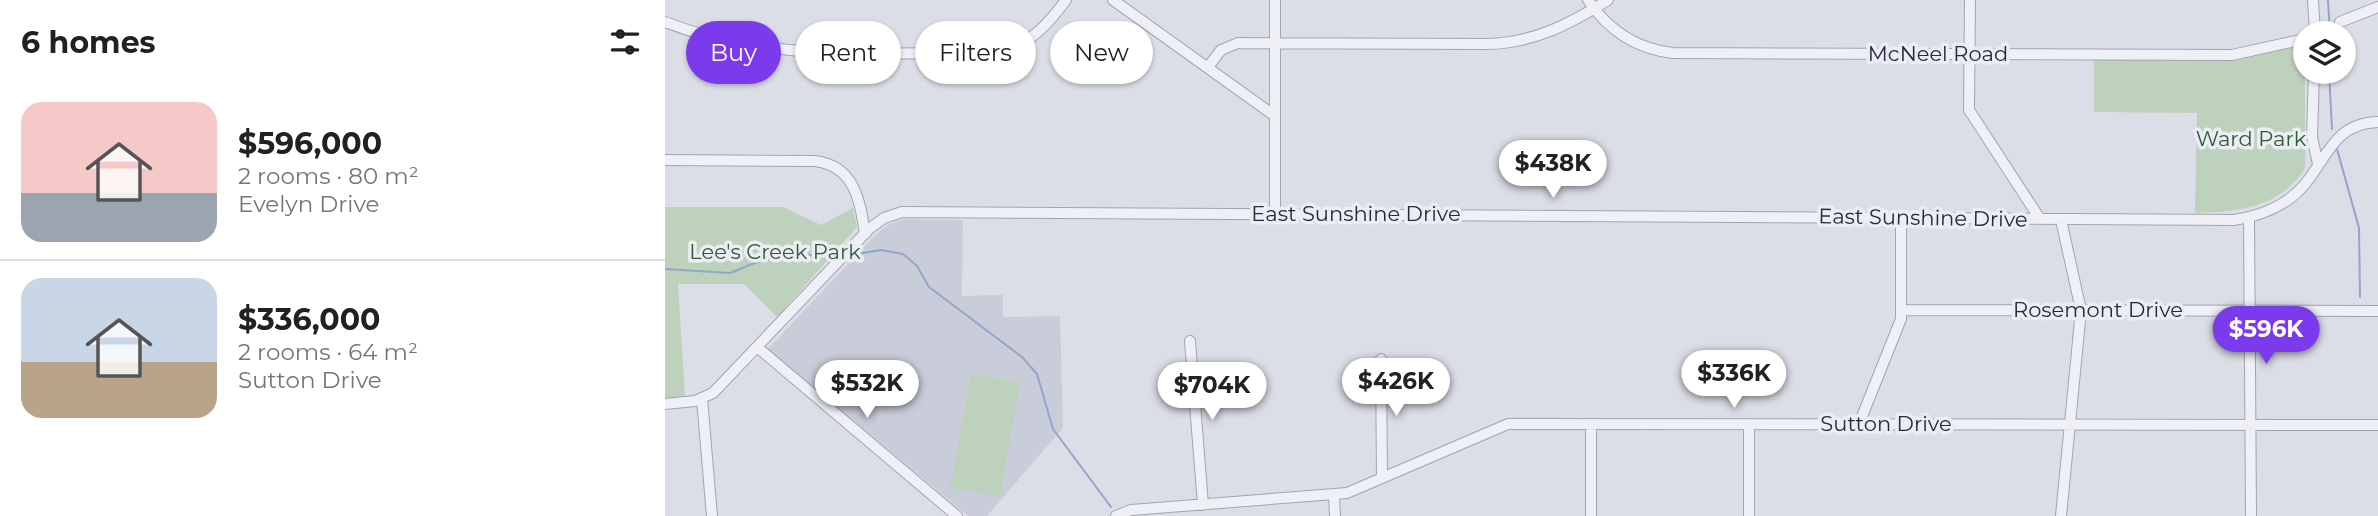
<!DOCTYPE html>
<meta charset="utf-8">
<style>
:root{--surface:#fff;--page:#f2f2f2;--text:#202124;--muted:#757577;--line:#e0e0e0;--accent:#7c3aed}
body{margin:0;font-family:Montserrat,sans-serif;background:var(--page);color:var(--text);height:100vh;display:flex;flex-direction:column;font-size:26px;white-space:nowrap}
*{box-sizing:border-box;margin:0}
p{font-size:23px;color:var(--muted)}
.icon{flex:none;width:38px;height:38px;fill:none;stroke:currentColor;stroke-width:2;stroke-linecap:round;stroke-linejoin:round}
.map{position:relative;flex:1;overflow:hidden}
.drawer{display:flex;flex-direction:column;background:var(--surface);width:665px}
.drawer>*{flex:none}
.banner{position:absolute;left:21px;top:21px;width:665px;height:63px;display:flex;gap:14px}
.fabs{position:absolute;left:1628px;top:21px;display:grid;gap:14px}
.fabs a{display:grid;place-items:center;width:63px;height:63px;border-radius:50%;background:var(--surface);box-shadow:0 2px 5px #0004;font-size:35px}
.price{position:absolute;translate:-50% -60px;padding:0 16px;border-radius:24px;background:#fff;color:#222;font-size:23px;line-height:46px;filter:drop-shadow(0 2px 4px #0008)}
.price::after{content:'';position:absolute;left:50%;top:42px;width:21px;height:16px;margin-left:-10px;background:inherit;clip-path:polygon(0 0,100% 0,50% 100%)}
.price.current{background:var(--accent);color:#fff}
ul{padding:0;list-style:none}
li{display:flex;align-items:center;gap:21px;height:175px;padding:0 21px}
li+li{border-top:2px solid var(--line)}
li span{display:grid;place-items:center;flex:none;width:196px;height:140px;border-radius:21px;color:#555}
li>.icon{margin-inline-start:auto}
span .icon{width:84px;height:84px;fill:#fffc;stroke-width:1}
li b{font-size:30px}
h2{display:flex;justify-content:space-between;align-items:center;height:84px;padding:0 21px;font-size:30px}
.pill{padding:0 24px;border-radius:32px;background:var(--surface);box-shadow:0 2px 5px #0004;font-size:24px;line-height:63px}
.pill.current{background:var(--accent);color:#fff}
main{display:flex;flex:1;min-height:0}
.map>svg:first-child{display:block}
.built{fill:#c9cdd9}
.green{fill:#bed1bc}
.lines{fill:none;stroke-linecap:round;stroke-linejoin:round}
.stream{stroke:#94a5ca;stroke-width:2}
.minor-casing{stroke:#a1a4b1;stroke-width:12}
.minor{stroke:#eef0f5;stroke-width:10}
.labels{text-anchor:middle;stroke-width:7;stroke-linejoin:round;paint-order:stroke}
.street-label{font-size:21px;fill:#252a3e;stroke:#ebedf5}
.park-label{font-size:21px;fill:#325a31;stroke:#ebedf5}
</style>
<main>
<section class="drawer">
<h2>6 homes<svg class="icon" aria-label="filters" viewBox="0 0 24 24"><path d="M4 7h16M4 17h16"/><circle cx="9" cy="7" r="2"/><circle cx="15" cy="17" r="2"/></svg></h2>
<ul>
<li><span style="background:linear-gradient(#f6c9c9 65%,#9aa5b1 0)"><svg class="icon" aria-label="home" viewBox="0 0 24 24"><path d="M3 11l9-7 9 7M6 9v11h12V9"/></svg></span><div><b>$596,000</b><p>2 rooms · 80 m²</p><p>Evelyn Drive</p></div></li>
<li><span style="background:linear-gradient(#c9d6e8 60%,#b9a48a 0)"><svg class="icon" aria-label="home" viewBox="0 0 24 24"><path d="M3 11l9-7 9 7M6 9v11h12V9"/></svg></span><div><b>$336,000</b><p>2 rooms · 64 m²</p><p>Sutton Drive</p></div></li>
</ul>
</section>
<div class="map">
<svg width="1713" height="516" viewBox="0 0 1713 516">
<rect width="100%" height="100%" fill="#dcdee7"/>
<path class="built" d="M241,219L298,220L297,296L338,295V317L395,316L398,428L322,516H303L103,349L211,234L224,224Z"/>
<path class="green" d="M1635,46L1640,49V169C1613,208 1574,212 1530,213L1532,113L1429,112V59H1555Z
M0,207H118L156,225L188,208L192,227L112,317L79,284H13L20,397L0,398Z
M306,374L355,382L335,497L285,488Z"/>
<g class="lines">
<path class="stream" d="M1663,0L1665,33
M1664,72L1667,129
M1672,149L1694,228L1695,297
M192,254L216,250L238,254L252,266L264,287L357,357L372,374L388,429L446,507
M0,269L65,273L97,260L131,254L162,256"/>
<defs>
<path id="minor" d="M448,0L610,116
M923,0C943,30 972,49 1008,53L1567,55L1640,39
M1305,0L1304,110L1375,219
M1648,0L1650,33
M0,22C102,62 208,52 315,53C359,49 376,34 401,0
M1675,22L1713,7
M543,67L556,50L573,43L822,44C869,43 905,24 943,0
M1649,72L1647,137L1653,164
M0,160L150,161C190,166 195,201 200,234
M610,213V0
M1584,218L1586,516
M1237,310L1713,311
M525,341L538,505
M92,347L292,516
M716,359L717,478
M37,399L47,516
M0,404L30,401L48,393L204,229L219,218L237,212L1569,220C1596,216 1623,205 1641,183C1663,155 1671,123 1713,122
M1194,424L1236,319V218
M669,495L670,516
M451,516L466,510L682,493L843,424L1713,425
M926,516V424
M1084,516V425
M1396,516L1416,310L1396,220"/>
</defs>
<use href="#minor" class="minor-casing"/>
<use href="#minor" class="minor"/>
</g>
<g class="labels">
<g class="street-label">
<text x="1273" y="61">McNeel Road</text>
<text x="691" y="221">East Sunshine Drive</text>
<text transform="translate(1258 218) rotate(1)" y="7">East Sunshine Drive</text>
<text x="1433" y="317">Rosemont Drive</text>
<text x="1221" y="431">Sutton Drive</text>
</g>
<g class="park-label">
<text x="1586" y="146">Ward Park</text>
<text x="110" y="259">Lee's Creek Park</text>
</g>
</g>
</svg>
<div class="fabs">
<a><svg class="icon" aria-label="layers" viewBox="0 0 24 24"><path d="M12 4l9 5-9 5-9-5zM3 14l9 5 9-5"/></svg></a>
</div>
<b class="price" style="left:888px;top:200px">$438K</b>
<b class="price current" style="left:1601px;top:366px">$596K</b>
<b class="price" style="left:1069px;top:410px">$336K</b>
<b class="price" style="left:731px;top:418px">$426K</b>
<b class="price" style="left:202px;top:420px">$532K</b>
<b class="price" style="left:547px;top:422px">$704K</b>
<div class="banner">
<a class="pill current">Buy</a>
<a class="pill">Rent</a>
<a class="pill">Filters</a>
<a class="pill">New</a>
</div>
</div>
</main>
